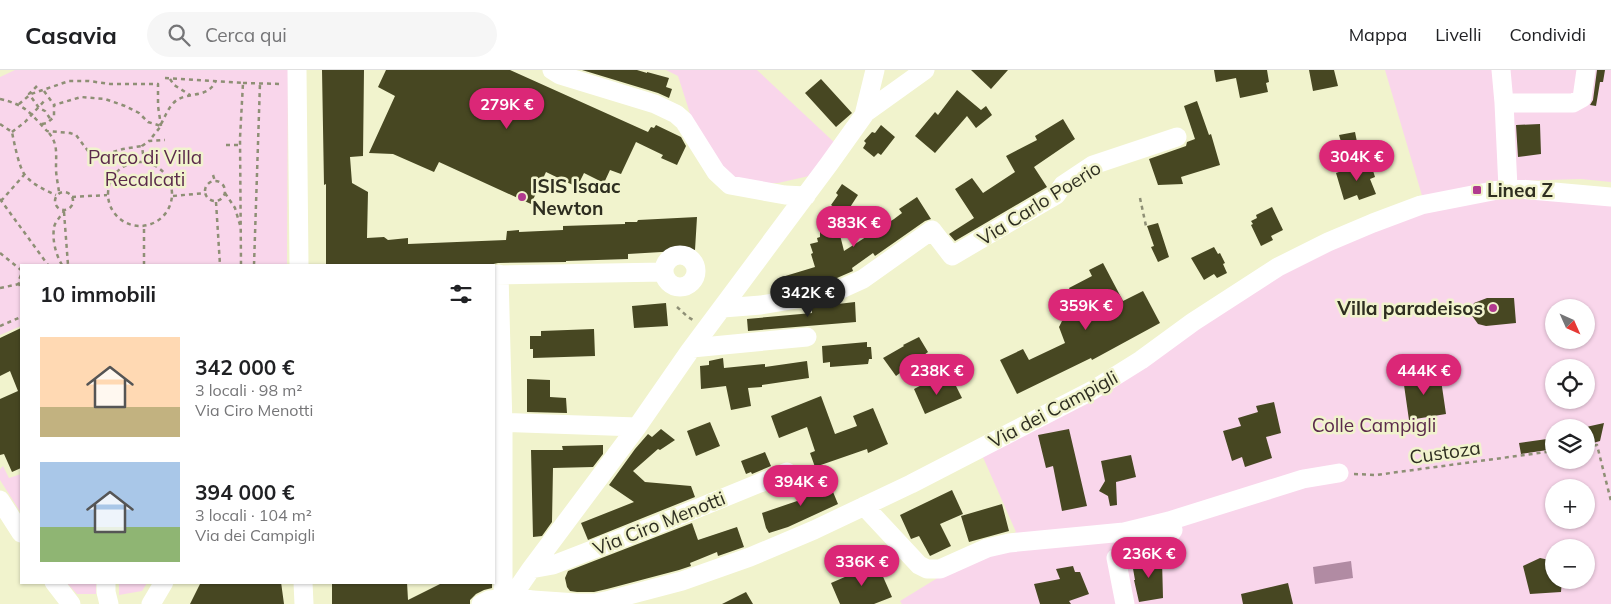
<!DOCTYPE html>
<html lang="it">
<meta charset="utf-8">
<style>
:root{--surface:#fff;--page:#f6f6f6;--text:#202124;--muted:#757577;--line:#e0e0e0;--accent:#db2777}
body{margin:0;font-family:Mulish,sans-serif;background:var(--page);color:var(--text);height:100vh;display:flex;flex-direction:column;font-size:19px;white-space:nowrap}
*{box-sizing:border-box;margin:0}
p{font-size:16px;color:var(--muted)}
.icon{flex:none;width:28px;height:28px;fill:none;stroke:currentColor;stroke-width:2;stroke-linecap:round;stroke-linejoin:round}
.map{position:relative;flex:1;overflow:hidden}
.drawer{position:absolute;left:20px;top:194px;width:475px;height:320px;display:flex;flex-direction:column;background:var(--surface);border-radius:0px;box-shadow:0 1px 4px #0004}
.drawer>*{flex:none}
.needle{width:32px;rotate:135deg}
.buttons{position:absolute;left:1545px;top:229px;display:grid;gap:10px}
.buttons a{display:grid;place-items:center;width:50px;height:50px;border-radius:50%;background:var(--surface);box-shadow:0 1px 4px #0004;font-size:25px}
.price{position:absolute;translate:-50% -42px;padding:0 11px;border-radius:18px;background:var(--accent);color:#fff;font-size:16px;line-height:32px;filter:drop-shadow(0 1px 2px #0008)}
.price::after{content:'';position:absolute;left:50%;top:30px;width:15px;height:11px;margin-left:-8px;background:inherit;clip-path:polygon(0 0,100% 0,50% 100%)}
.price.active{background:#222;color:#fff}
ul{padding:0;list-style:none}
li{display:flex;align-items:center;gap:15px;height:125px;padding:0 20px}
li span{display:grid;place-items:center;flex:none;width:140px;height:100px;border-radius:0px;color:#555}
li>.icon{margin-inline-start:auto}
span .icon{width:60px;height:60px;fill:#fffc;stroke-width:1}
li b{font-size:21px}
h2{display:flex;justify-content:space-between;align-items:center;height:60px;padding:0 20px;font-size:21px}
header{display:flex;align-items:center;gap:30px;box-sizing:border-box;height:70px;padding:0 25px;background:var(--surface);border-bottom:1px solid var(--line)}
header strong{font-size:24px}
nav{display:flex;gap:28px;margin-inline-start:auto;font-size:18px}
.search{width:350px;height:45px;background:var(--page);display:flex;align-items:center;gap:12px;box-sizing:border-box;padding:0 18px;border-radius:28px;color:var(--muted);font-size:19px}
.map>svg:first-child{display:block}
.green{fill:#f9d6eb;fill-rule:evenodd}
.water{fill:#b18ba3}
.building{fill:#474722}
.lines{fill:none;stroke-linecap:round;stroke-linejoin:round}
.path{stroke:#8e8f75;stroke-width:2.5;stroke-dasharray:4 4;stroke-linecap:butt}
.minor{stroke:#fff;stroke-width:19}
.poi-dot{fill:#b13a8f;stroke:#f1f3cd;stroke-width:2}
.labels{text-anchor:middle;stroke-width:5;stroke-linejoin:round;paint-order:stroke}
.park-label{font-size:19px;fill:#5b2a4b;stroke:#f1f3cd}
.poi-label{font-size:19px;font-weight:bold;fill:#2e2e20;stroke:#f1f3cd;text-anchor:start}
.street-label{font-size:19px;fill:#2e2e20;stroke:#f1f3cd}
</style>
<header>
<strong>Casavia</strong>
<div class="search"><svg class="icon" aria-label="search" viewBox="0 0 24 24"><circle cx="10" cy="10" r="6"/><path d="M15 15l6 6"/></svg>Cerca qui</div>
<nav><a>Mappa</a><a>Livelli</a><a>Condividi</a></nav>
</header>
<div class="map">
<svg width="1611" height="534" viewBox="0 0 1611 534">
<rect width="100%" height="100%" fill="#f1f3cd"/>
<path class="green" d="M15,0H288L287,195H21V256L0,265V7Z
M666,0H757L836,74L809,106L778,113H749L728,108L695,59L678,6Z
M1385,0H1497L1507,113L1423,129Z
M1504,0H1611V112L1581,109L1513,111Z
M1513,122L1611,134V534H902L900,531L1001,469L1016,462L982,385L1093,331L1279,201L1422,139ZM1554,238H1586V270H1554ZM1554,298H1586V330H1554ZM1554,358H1586V390H1554ZM1554,418H1586V450H1554ZM1554,478H1586V510H1554Z
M3,396L9,408L21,404V443L0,410V399Z
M67,513H96V524H77Z
M119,513V512L147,513L142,521L119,525Z"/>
<path class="water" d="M1351,491L1353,508L1315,514L1313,497Z"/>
<path class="building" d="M322,0H364L363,86L350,87L352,113L368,122L367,168L384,167L388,170L408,168V174L506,170L507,161L519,160V162L563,160V156L625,154V152H637L638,150L697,147L695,180L628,184V189L566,191V192L498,193L489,195H326V114L324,115Z
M386,0H510L648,62L651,57L654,58L656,55L681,67L686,76L677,95L661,88L663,85L636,72L621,104L610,100L604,113L584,103L577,117L546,102L531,134L439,92L434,102L393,84L369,83L395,26L378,17Z
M582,0H637L647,3V2L669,8L666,17L672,19L669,28L658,23Z
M971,0H1008L991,19Z
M1214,0H1267L1269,12L1266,13L1268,22L1240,28L1236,8L1216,12Z
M1309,0H1334L1338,16L1313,21Z
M1597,0H1605L1603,12H1600L1596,36L1590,35L1593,30Z
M821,9L852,43L836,57L805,23Z
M957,20L981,40L986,36L992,45L976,58L967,46L935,83L915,66L935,42L938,45Z
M1197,31L1209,65L1211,64L1220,95L1181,107L1183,114L1158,115L1149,89L1186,76L1187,72L1195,69L1184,36Z
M1063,49L1075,69L1034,97L1047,117L955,171L949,164L974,148L955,119L972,108L983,123L1015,102L1006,86L1037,70L1035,66Z
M1540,54L1541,84L1518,87L1516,55Z
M881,55L895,67L881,85L878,83L874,87L863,78L866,73L864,71L872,62L875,63Z
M1355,62L1357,72L1342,75L1339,65Z
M1370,91L1375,107L1370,109L1376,124L1359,130L1357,125L1344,130L1336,103Z
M842,114L858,125L845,145L831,135L838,125L836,123Z
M917,127L931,149L925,151L875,186L873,183L852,198L853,201L837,208L781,220L779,212L783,210L782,207L815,197L811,184L813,183L810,174L818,172L817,168L820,167V162L838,157L844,181L894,149L902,143L899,139Z
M1272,137L1283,160L1271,166L1273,170L1261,176L1251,155L1253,154L1251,151L1257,148L1256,145Z
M1158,153L1169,187L1158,192L1151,177L1154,176L1147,156Z
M1214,177L1218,184L1220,183L1225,193L1223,194L1227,203L1217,208L1214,204L1204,210L1191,188Z
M1103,193L1123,231L1143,221L1160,253L1092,290L1091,288L1017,324L1000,290L1023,279L1029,290L1065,273L1059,257L1062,251L1082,242L1069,218L1092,206L1089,200Z
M1487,228H1514L1516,253L1486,256L1478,254L1470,243L1474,233Z
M855,232L856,252L748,261L747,249L812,243V237Z
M666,233L668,256L634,258L632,236Z
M21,258V398L12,402L4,384L0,385V329L18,321L10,301L0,306V268Z
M594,259L595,286L533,288V279H530V266H541V261Z
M919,267L928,282L896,306L883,288L904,276L903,275Z
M867,272V277H871L872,289H869L868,294L830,297V292L823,293L822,276Z
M723,288L724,298L765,294V297L807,291L809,308L762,315V317L748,318L751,336L731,340L726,316L701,319L700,296L709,295V291Z
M1440,303L1446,344L1409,350L1403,308Z
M527,309L550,310V327L566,328L567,343L527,342Z
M931,310L935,318L953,310L962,328L925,344L914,319Z
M821,326L835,364L857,356L853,346L873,338L888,374L868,383L867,379L815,397L810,383L815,381L807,357L779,368L771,346Z
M1274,332L1281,363L1266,367L1272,388L1245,397L1242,387L1232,391L1223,361L1241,356L1238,348L1258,342L1256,336Z
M710,352L720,376L696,386L687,361Z
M1604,353L1600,371L1586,375V357Z
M661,359L675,370L660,380L658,379L633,401L645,412L691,416L695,427L588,470L581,453L634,432L609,415L635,379L648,364L652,367Z
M1069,359L1087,436L1062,441L1053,396L1046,398L1038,365Z
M1554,368V379L1521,384L1519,373Z
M603,375V384L593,397L553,398L552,452L542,466L533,467L531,380H563L562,376Z
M765,382L771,396L752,404L751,402L746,404L741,391Z
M1131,385L1136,407L1116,412L1117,435L1110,436L1108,426L1099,421L1105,411L1101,391Z
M826,409L829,418L831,417L838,434L788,457L769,463L766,458L762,443L800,430L796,421Z
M952,420L963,444L940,454L951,476L930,486L919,466L911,469L900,445Z
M1002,434L1009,461L969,472L961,446Z
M692,453L698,470L737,457L744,477L718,486L717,482L690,493L691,496L679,500L607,519L594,522H577L570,521L567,517L565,508L568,501Z
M1148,487V489L1162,490L1163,528L1139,532L1134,510H1135L1132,493Z
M1540,488L1554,491V510H1562L1561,522L1530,524L1523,496Z
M877,493L892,527L874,534H840L831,513Z
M1073,496L1075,502H1080L1089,524L1069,531L1071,534H1040L1034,514L1060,509L1056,499Z
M201,512H281L284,534H190Z
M332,512H407L408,530L444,512H492V518L484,520L476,524L470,530V534H332Z
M1288,513L1293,534H1243L1241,524Z
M746,522L753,534H722Z"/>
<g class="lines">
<path class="path" d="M165,8L243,13L240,68L241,195
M170,9L174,15L190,25
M243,13L282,14
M37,16L29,24L39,38L45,41L51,50
M44,21L54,35
M0,29C26,35 30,43 47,61L70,63L76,65L91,85L97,87L123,79L142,76
M19,34L31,24L69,11H89L110,14H158V36L161,56
M0,54L12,62C14,72 19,98 25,105C33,115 45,120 56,125
M42,54L47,53L54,47V35L81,27L105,29L125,36L139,43L148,52L161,56L149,71
M161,54C165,47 169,35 177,30C189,22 208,28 215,12
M12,62L25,52L46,29
M49,63C58,74 56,84 56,98C56,106 58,114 59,122
M226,75H240
M108 124a32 32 0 1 1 64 0a32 32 0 1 1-64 0Z
M144,92L142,76L149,71L165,70
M213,105L215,111
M205 121a10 10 0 1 1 20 0a10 10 0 1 1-20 0Z
M55 131a9 9 0 1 1 18 0a9 9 0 1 1-18 0Z
M225,123L235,138L240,155
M173,126L205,123
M72,127L107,125
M1140,128L1146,156
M0,129L48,195
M1,131L24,105
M216,132L220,195
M64,142L68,195
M0,183L21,200
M62,195C56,185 52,170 54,158C54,153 61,146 64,141
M144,195V156
M254,195L260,13
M21,205L18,212L21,218
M0,218L19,214
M677,237L688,247L693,250
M0,256L21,247
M1586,377L1597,375L1611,431
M1354,404L1376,405L1554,381"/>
<path class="minor" d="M297,0L299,195
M552,0L560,5L655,34L676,44L684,51L716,102L730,115L785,125L806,126
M1501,0L1504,33L1508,118
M1504,33H1573L1582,28L1586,0
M865,43L925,0
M664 201a16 16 0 1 1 32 0a16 16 0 1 1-32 0Z
M499,204L503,357V528
M494,205L664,202
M723,238L761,235L797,229L841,219L863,209L932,160L952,186L1056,125L1063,115L1093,95L1177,67
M692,278L807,267
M494,352L637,357
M0,430L21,463
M864,436L919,495L927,499H940L987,478L1009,473L1124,462L1169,451L1303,409L1339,403
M531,499L553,495L664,452L787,402
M54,512L71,534
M106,512V522L109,534
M303,512L304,534
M517,527L520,515L531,499L637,357L689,282L829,94L864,45L875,0
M151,534L164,512
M481,534L489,530L517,527L533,530L577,533H595L610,530L682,511L750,487L814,460L911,414L1093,320L1141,290L1193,252L1278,197L1328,172L1373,153L1421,135L1508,118L1611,127
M1125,534L1116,488L1169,466L1173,460L1169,451"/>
</g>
<g class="poi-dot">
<rect x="1472" y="115" width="10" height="10" rx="2.5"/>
<circle cx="522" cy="127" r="5"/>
<circle cx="1493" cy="238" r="5"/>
</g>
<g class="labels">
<g class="park-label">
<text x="145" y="94">Parco di Villa<tspan x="145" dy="22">Recalcati</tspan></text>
<text x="1374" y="362">Colle Campigli</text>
</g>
<g class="poi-label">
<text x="532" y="123">ISIS Isaac<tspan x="532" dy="22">Newton</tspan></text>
<text x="1487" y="127">Linea Z</text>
<text x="1483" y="245" text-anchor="end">Villa paradeisos</text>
</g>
<g class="street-label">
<text transform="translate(1039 133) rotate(-32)" y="7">Via Carlo Poerio</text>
<text transform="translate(1053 339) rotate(-28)" y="7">Via dei Campigli</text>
<text transform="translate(1445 382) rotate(-8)" y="7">Custoza</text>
<text transform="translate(659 453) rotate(-22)" y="7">Via Ciro Menotti</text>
</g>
</g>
</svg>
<div class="buttons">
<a><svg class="needle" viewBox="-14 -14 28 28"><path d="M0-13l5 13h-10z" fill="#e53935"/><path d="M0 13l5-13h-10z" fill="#757577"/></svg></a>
<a><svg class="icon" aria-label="locate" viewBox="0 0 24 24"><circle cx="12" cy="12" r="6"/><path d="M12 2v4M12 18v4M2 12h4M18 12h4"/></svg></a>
<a><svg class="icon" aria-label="layers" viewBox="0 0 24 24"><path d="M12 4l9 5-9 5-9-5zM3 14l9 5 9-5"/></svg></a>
<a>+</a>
<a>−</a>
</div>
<b class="price" style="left:507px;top:60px">279K €</b>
<b class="price" style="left:1357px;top:112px">304K €</b>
<b class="price" style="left:854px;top:178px">383K €</b>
<b class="price active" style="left:808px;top:248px">342K €</b>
<b class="price" style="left:1086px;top:261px">359K €</b>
<b class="price" style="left:937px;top:326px">238K €</b>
<b class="price" style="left:1424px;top:326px">444K €</b>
<b class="price" style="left:801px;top:437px">394K €</b>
<b class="price" style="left:1149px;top:509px">236K €</b>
<b class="price" style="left:862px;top:517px">336K €</b>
<section class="drawer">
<h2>10 immobili<svg class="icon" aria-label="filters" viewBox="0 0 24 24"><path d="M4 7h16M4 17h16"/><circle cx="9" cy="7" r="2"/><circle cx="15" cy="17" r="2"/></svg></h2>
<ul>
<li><span style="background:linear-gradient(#ffd9b3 70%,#c2b280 0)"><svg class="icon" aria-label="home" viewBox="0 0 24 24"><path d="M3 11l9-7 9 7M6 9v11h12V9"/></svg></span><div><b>342 000 €</b><p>3 locali · 98 m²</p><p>Via Ciro Menotti</p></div></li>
<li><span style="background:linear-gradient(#a9c7e8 65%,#8fb573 0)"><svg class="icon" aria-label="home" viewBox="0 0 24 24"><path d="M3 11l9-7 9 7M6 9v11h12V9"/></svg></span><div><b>394 000 €</b><p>3 locali · 104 m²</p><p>Via dei Campigli</p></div></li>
</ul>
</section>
</div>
